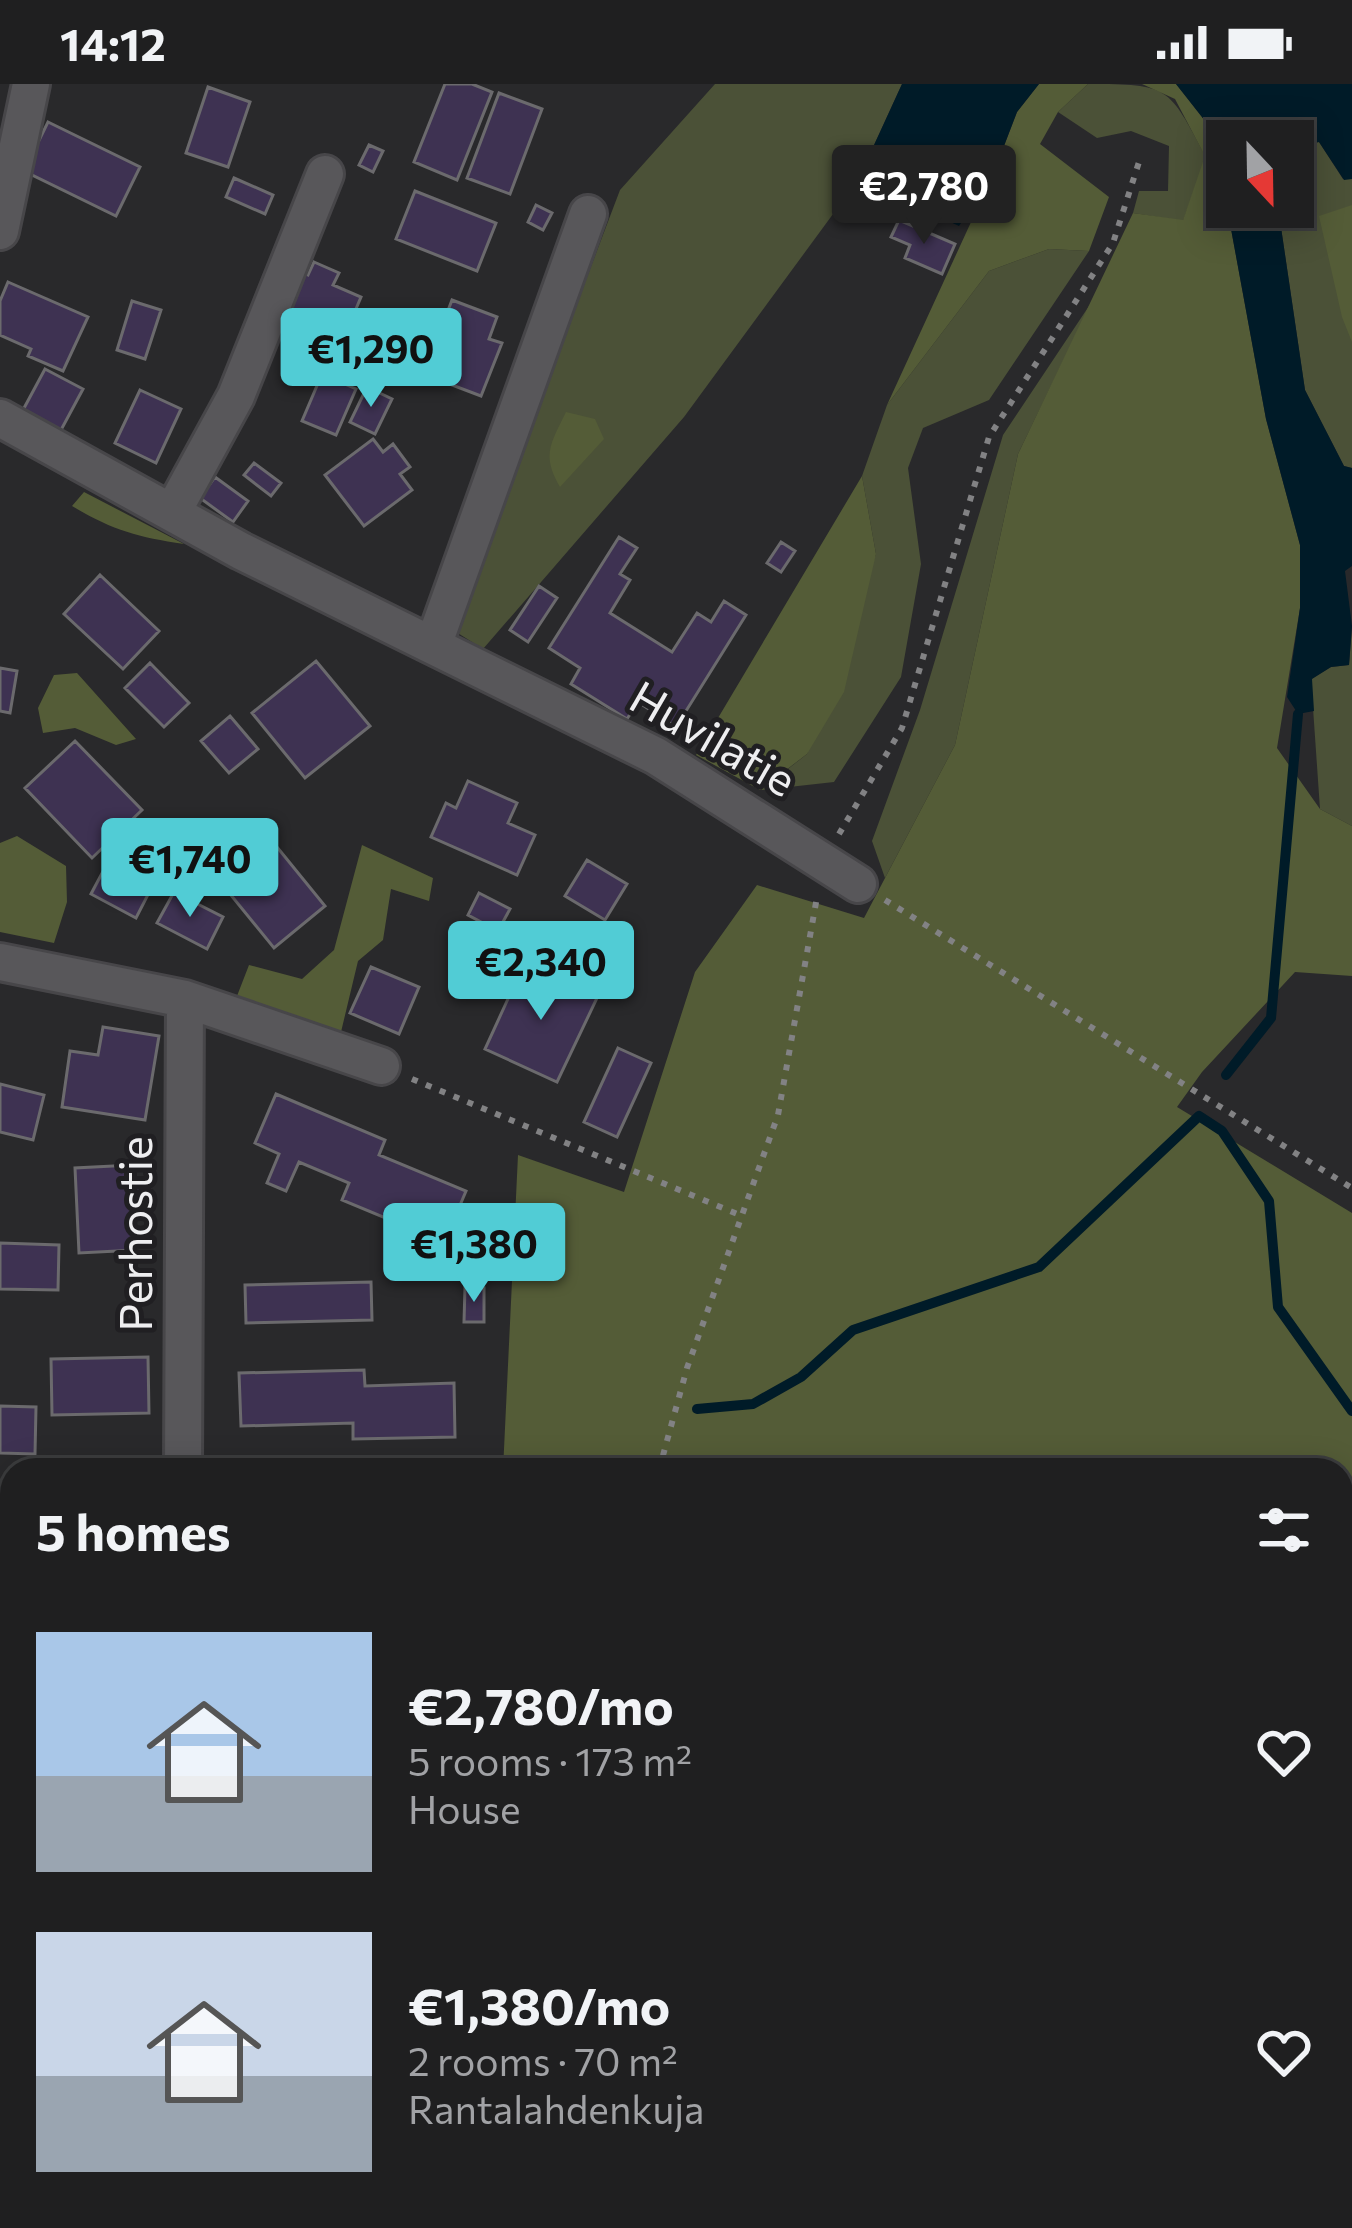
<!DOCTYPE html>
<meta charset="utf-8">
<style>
:root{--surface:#1f1f20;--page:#2c2c2d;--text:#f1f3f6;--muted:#a1a2a5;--line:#3c3d3e;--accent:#51ccd5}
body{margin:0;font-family:Commissioner,sans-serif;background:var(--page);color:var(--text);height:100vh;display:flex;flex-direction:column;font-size:45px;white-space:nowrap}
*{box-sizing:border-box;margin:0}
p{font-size:39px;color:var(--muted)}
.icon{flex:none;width:66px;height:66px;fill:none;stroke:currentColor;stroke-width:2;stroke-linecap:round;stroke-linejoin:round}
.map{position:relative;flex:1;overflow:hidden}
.sheet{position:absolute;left:0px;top:1374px;width:1353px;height:771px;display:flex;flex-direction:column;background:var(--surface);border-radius:36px 36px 0 0;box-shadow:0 6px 30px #0003,0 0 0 3px var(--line)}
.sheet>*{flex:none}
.needle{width:78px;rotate:158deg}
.fabs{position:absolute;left:1206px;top:36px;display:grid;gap:24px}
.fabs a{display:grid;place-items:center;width:108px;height:108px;border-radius:0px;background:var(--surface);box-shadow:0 6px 30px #0003,0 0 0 3px var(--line);font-size:60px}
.price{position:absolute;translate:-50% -102px;padding:0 27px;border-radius:12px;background:var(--accent);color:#111;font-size:39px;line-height:78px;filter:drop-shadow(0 3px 6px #0008)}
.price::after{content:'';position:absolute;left:50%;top:72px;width:36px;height:27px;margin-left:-18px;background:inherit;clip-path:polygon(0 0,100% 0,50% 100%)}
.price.selected{background:#222;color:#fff}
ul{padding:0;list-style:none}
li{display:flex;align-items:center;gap:36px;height:300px;padding:0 36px}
li span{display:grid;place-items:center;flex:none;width:336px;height:240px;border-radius:0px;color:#555}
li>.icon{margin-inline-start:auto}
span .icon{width:144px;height:144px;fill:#fffc;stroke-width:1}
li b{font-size:51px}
h2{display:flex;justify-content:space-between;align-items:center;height:144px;padding:0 36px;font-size:51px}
.status{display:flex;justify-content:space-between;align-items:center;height:84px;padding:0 60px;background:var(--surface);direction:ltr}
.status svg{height:33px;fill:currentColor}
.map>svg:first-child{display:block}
.green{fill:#4b5137}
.forest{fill:#545c37}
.water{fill:#001b28}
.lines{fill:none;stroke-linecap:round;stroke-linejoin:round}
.stream{stroke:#001b28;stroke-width:10}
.building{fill:#3e3252;stroke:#6b6a6d;stroke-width:3}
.minor-casing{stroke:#474649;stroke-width:42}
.major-casing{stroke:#474649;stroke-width:42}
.path{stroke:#828284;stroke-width:6;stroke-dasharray:6 9;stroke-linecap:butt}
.minor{stroke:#58575a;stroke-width:36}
.major{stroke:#36a491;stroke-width:36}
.labels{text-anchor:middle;stroke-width:10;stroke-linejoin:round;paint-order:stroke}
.street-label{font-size:45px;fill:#eeeef0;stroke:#201f22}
</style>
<div class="status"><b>14:12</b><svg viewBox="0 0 49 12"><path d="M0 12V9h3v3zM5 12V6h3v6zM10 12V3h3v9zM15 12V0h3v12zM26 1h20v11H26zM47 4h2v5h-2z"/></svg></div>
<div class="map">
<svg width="1352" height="2144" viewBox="0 0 1352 2144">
<rect width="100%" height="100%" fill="#29292b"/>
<path class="green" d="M715,0H902L858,96L684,333L483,565L453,546L620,106Z
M1088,0C1170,0 1168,2 1206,73L1183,137L1133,129L1139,107H1168L1169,62L1131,47L1097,54L1058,28Z
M1319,58L1343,95H1352V384L1344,382L1305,306L1278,123H1293V63Z
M1049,165L1089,167L989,316L923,344L908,384L921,480L901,593L834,698L761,706L807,670L876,470L862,392L887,321L989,187Z
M1091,219L1018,370L955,661L885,794L872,757L920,626L1003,351Z
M1352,544V742L1320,725L1311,595L1331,583L1349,581Z
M1352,1840V1883L1346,1906C1352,1923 1352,1955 1341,1969V1873Z"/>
<path class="forest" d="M1039,0H1088L1058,28L1040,60L1109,113L1089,167L1049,165L989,187L887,321L994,88L1017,28Z
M1142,0H1176L1213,47L1266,335L1300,461V524L1277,664L1320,725L1352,742V892L1295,888L1202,988L1177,1023L1352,1129V1593L1341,1591V1386H503L518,1071L624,1108L695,888L757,801L864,834L955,661L1018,370L1133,129L1183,136L1205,72L1175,15Z
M1352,121V258L1342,233L1319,132Z
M566,328L595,335L604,355L560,403C541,371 551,359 566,328Z
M862,392L876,470L844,608L807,670L760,706L696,671Z
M84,408L184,460C137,453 112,446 72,422Z
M77,589L136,655L116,661L75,644L43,649L38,624L54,591Z
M17,752L66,782L67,818L54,859L0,848V759Z
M362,761L433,794L429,817L391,805L383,856L358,877L341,948L237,912L249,881L302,895L334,866Z
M190,2133H682L661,2144H180Z
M742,2133H854L882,2144H742Z
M1051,2133H1163L1154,2144H1032Z"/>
<path class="water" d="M902,0H1039L1017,28L994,88L959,142L858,96Z
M1176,0H1352V95L1344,96L1319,58L1293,63V57H1227V122L1213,47Z
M1227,123H1278L1305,306L1344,382L1352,384V482L1345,487L1352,542L1349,581L1331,583L1312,595L1314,627L1298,630L1287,613L1300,524V461L1266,335Z"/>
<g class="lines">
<path class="stream" d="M1226,991L1271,934L1298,630
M697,1325L753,1320L801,1293L853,1246L1039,1183L1199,1032L1222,1047L1269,1117L1278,1223L1352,1327"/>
</g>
<path class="building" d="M445,0H472L492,8L457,96L414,78Z
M208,3L250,18L228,83L186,69Z
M499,9L542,25L510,110L467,94Z
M48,38L140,83L116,132L24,87Z
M369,61L383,67L373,88L359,81Z
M234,94L273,111L265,130L226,113Z
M415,107L496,139L477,187L396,155Z
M536,121L552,129L543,146L528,138Z
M899,136L955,160L942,190L905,174L910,161L891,153Z
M314,178L339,189L333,201L361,213L336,272L276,246L301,187L308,191Z
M8,198L88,233L63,287L28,272L31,265L0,251V217Z
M452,216L497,233L489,255L502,259L481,312L407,284L427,231L444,237Z
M132,217L161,226L145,275L117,266Z
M45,285L83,305L61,346L23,326Z
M322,290L356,305L336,351L302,337Z
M367,303L392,315L375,350L350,338Z
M140,306L181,325L156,379L115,359Z
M373,355L383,368L393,360L410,383L400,390L412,406L364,442L325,391Z
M254,379L281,399L271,412L244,391Z
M215,393L248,417L233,438L200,414Z
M619,453L637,464L620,490L630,496L610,529L672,568L697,529L711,538L724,517L746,531L676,643L638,618L627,635L571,600L580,584L549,564Z
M781,458L795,467L781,488L767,479Z
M100,491L159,547L123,585L64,530Z
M539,502L557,514L528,558L510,546Z
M316,577L370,642L305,694L252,629Z
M150,579L189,619L164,643L125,604Z
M0,584L17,587L10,629L0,627Z
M230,632L258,665L229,689L201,657Z
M75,657L142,726L92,774L25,704Z
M468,697L517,719L508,739L535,751L517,791L431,753L446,719L456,724Z
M268,752L325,822L274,864L217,794Z
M587,776L627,800L605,836L565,812Z
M108,778L153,801L136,834L91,810Z
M174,808L223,833L207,865L157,839Z
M479,809L510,825L498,847L468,831Z
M524,880L597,914L557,998L485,965Z
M371,883L419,903L399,950L350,929Z
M103,943L159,952L145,1036L62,1023L70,967L98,971Z
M618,964L651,979L617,1053L584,1038Z
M0,1000L44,1011L33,1056L0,1048Z
M276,1010L385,1056L379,1071L466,1107L444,1159L421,1149L412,1169L396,1162L405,1142L342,1116L349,1099L299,1078L286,1107L267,1099L279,1070L255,1059Z
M132,1081L133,1102L150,1101V1121L134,1122L136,1166L79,1169L75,1084Z
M0,1159L59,1161L58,1206L0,1205Z
M371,1198L372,1236L246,1239L245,1201Z
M465,1203L484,1204V1238H464Z
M148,1273L149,1329L52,1331L51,1275Z
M364,1286L365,1302L454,1299L455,1353L353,1355V1339L241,1342L239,1289Z
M0,1322L36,1323L35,1370L0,1369Z
M12,1489V1528H0V1490Z"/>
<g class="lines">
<defs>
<path id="minor" d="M0,147L31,0
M0,334L241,467L656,672L858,800
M172,429L236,312L325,90
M434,559L588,130
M0,878L185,915L381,982
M183,1386L185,915
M1341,1838L1352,1788
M0,1892H12"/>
<path id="major" d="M1341,2020L1352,2004
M1251,2144L1259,2133"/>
</defs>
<use href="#minor" class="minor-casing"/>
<use href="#major" class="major-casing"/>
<path class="path" d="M839,750L902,644L989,353L1113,159L1139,78
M885,816L1352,1104
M412,995L742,1132
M659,1386L687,1284L778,1031L817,813
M1341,1662H1352
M1341,2103L1352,2086
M932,2133L947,2144
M297,2144L310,2133
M974,2144L995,2133
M1187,2144L1195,2133
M1312,2144L1319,2133"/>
<use href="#minor" class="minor"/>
<use href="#major" class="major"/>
</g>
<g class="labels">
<g class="street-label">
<text transform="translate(713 655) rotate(30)" y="16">Huvilatie</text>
<text transform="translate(136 1150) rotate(-90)" y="16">Perhostie</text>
</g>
</g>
</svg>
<div class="fabs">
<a><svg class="needle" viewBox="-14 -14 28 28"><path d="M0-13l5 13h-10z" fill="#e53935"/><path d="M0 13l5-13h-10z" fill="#a1a2a5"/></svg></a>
</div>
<b class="price selected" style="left:924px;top:163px">€2,780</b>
<b class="price" style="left:371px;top:326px">€1,290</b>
<b class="price" style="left:190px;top:836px">€1,740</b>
<b class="price" style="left:541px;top:939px">€2,340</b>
<b class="price" style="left:474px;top:1221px">€1,380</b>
<section class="sheet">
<h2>5 homes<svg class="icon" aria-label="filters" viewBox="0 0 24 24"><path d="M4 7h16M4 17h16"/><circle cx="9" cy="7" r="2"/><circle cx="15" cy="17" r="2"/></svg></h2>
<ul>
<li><span style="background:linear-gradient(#a9c7e8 60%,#9aa5b1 0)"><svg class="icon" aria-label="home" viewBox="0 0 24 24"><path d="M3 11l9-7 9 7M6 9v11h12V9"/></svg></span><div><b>€2,780/mo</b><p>5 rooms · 173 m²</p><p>House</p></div><svg class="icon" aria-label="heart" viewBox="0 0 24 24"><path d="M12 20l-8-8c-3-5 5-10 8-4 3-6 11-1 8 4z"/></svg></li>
<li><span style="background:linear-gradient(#c9d6e8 60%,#9aa5b1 0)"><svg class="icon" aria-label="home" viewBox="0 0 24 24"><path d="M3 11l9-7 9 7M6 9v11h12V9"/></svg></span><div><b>€1,380/mo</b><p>2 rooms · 70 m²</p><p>Rantalahdenkuja</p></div><svg class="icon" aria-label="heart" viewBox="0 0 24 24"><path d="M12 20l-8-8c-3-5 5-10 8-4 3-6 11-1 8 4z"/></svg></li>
</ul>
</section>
</div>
